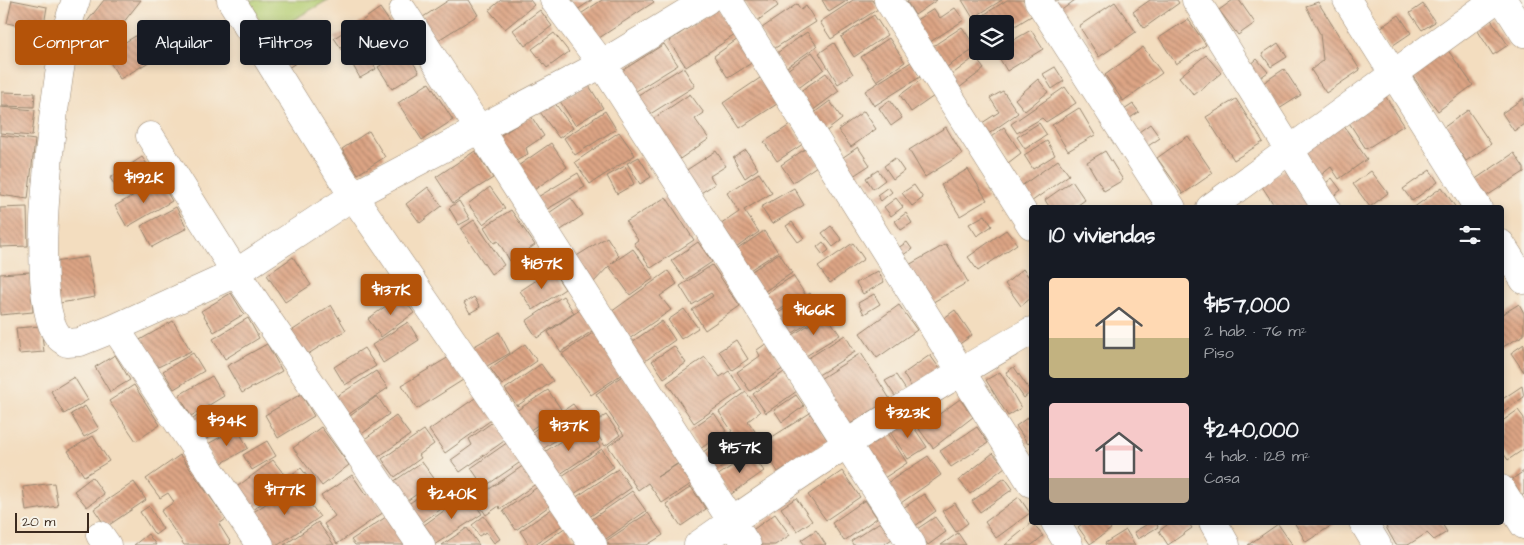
<!DOCTYPE html>
<html lang="es">
<meta charset="utf-8">
<style>
:root{--surface:#171b24;--page:#20242c;--text:#f1f3f6;--muted:#9ea1a6;--accent:#b45309}
body{margin:0;font-family:"Architects Daughter",sans-serif;background:var(--page);color:var(--text);height:100vh;display:flex;flex-direction:column;font-size:19px;white-space:nowrap}
*{box-sizing:border-box;margin:0}
p{font-size:16px;color:var(--muted)}
.icon{flex:none;width:28px;height:28px;fill:none;stroke:currentColor;stroke-width:2;stroke-linecap:round;stroke-linejoin:round}
.map{position:relative;flex:1;overflow:hidden}
.drawer{position:absolute;left:1029px;top:205px;width:475px;height:320px;display:flex;flex-direction:column;background:var(--surface);border-radius:5px;box-shadow:0 2px 8px #0003}
.drawer>*{flex:none}
.banner{position:absolute;left:15px;top:20px;width:475px;height:45px;display:flex;gap:10px}
.fabs{position:absolute;left:969px;top:15px;display:grid;gap:10px}
.fabs a{display:grid;place-items:center;width:45px;height:45px;border-radius:5px;background:var(--surface);box-shadow:0 2px 8px #0003;font-size:25px}
.scale{position:absolute;left:15px;bottom:12px;width:74px;box-sizing:border-box;padding-left:5px;border:2px solid #3b2a1e;border-top:0;font-size:14px;line-height:18px;white-space:nowrap;color:#3b2a1e;-webkit-text-stroke:4px #f7f3e8;paint-order:stroke}
.price{position:absolute;translate:-50% -42px;padding:0 11px;border-radius:5px;background:var(--accent);color:#fff;font-size:16px;line-height:32px;filter:drop-shadow(0 1px 2px #0008)}
.price::after{content:'';position:absolute;left:50%;top:30px;width:15px;height:11px;margin-left:-8px;background:inherit;clip-path:polygon(0 0,100% 0,50% 100%)}
.price.active{background:#222;color:#fff}
ul{padding:0;list-style:none}
li{display:flex;align-items:center;gap:15px;height:125px;padding:0 20px}
li span{display:grid;place-items:center;flex:none;width:140px;height:100px;border-radius:5px;color:#555}
li>.icon{margin-inline-start:auto}
span .icon{width:60px;height:60px;fill:#fffc;stroke-width:1}
li b{font-size:21px}
h2{display:flex;justify-content:space-between;align-items:center;height:60px;padding:0 20px;font-size:21px}
.chip{padding:0 18px;border-radius:5px;background:var(--surface);box-shadow:0 2px 8px #0003;font-size:18px;line-height:45px}
.chip.active{background:var(--accent);color:#fff}
.map>svg:first-child{display:block}
.pitch{fill:#b4cd72;stroke:#787c48}
.building{fill:url(#building-back-hatch)}
.lines{fill:none;stroke-linecap:round;stroke-linejoin:round}
.minor-casing{stroke:#97846e;stroke-width:29}
.minor{stroke:#fff;stroke-width:28}
</style>
<div class="map">
<svg width="1524" height="545" viewBox="0 0 1524 545">
<defs>
<pattern id="building-back-hatch" width="6" height="6" patternUnits="userSpaceOnUse" patternTransform="scale(1.25)"><rect width="6" height="6" fill="#dda585"/><path d="M-1 5l2 2M0 0l6 6M5-1l2 2" fill="none" stroke="#b4876c"/></pattern>
</defs>
<rect width="100%" height="100%" fill="#f7f3e8"/>
<filter id="ink" filterUnits="userSpaceOnUse"><feTurbulence type="fractalNoise" baseFrequency=".02" numOctaves="2"/><feDisplacementMap in="SourceGraphic" scale="10" xChannelSelector="R" yChannelSelector="G"/><feConvolveMatrix kernelMatrix="1 2 1 2 8 2 1 2 1" color-interpolation-filters="sRGB"/></filter>
<filter id="wash" filterUnits="userSpaceOnUse"><feTurbulence type="fractalNoise" baseFrequency=".0096" numOctaves="4" result="noise"/><feDisplacementMap in="SourceGraphic" scale="20" xChannelSelector="R" yChannelSelector="G"/><feGaussianBlur stdDeviation="1.12" result="paint"/><feColorMatrix in="noise" values="0 0 0 0 0 0 0 0 0 0 0 0 0 0 0 0 0 1.4 0 .05"/><feComposite in="paint" operator="in"/></filter>
<g filter="url(#wash)">
<rect width="100%" height="100%" fill="#f3ddbf"/>
<path class="pitch" d="M246,0H328L268,34Z"/>
<g id="blocks">
<path class="building" d="M12,0L47,7L43,31L7,23Z
M104,0H141L98,55L75,37Z
M449,0H469L478,15L432,44L417,21Z
M501,0H530L534,5L505,29L489,10Z
M571,0H592L577,10Z
M602,0H652L654,2L596,40L579,15Z
M743,0H774L778,6L757,21Z
M822,0H848L829,12Z
M853,0H872L878,9L831,39L820,22Z
M910,0H937L915,15L907,2Z
M962,0H1002L973,18Z
M1007,0H1024L1033,15L1005,32V24H978V26L974,21Z
M1050,0H1075L1059,12Z
M1150,0H1177L1179,3L1144,28L1133,12Z
M1233,0H1239L1255,23L1238,35L1219,10Z
M1115,2L1136,32L1099,57L1079,26Z
M1318,2L1360,70L1326,93L1311,70L1323,60L1320,34L1306,6Z
M797,4L801,10L806,6L816,22L772,50L759,30Z
M1423,4L1435,22L1422,30L1410,13Z
M380,8L393,27L369,44L356,25Z
M718,8L735,35L686,67L669,41Z
M955,8L964,20L927,44L913,22L934,9L940,18Z
M540,10L552,26L525,46L513,30Z
M874,15L887,35L854,57L841,37Z
M1399,15L1411,33L1389,48L1377,30Z
M1490,18L1508,45L1493,55L1476,28Z
M1188,19L1206,45L1176,64L1159,38Z
M302,20L320,47L288,68L270,42Z
M156,24L171,49L120,79L105,54Z
M352,27L364,45L347,57L334,38Z
M962,27L976,48L947,67L933,46Z
M1031,30L1043,49L1007,71L995,51H1005V45Z
M807,32L817,46L784,69L774,55Z
M554,33L569,52L547,68L532,49Z
M889,38L905,62L877,81L861,57Z
M738,39L753,62L728,78L714,56Z
M834,43L853,74L838,84L819,53Z
M1278,43L1287,57L1271,67L1262,54Z
M664,44L678,65L633,93L620,72Z
M1143,47L1162,73L1123,101L1105,75Z
M1447,49L1473,85L1438,111L1411,74Z
M405,50L419,72L392,89L378,67Z
M366,51L376,69L360,78L350,60Z
M812,52L824,69L796,90L783,73Z
M1206,55L1221,73L1194,95L1179,77Z
M975,57L984,69L959,88L950,76Z
M1257,59L1268,72L1257,80L1247,68Z
M911,62L920,77L874,106L865,91Z
M683,67L695,86L647,116L635,97Z
M1055,67L1064,81L1052,89L1043,74Z
M1284,69L1301,95L1279,109L1263,83Z
M826,73L839,91L812,111L799,92Z
M763,76L780,102L740,128L723,103Z
M922,79L934,96L911,112L900,95Z
M1038,79L1048,92L1025,111L1015,99Z
M429,83L453,120L422,140L398,103Z
M588,84L603,108L575,125L560,101Z
M1065,87L1076,103L1046,122L1042,118L1017,133L1011,124Z
M1003,91L1018,113L987,135L979,125L999,112L990,98Z
M2,92L35,93L34,107L2,106Z
M690,94L704,113L695,119L709,139L674,163L647,123Z
M1384,94L1404,125L1366,149L1346,118Z
M1524,98V124L1514,131L1502,113Z
M1236,99L1263,142L1234,160L1206,117Z
M890,100L902,118L891,126L879,108Z
M830,101L842,119L824,133L811,115Z
M554,102L573,128L559,138L540,112Z
M1133,104L1139,112L1130,118L1124,110Z
M0,107L35,110L32,136L0,133Z
M1079,108L1095,135L1068,151L1052,125Z
M1468,110L1491,144L1466,161L1443,128Z
M605,111L616,129L575,155L564,138Z
M864,111L876,129L851,147L838,130Z
M531,116L544,136L526,148L528,154L511,164L495,139Z
M1341,122L1367,159L1339,179L1331,167L1315,180L1297,153Z
M1039,123L1047,135L1025,149L1017,137Z
M1150,124L1160,138L1148,146L1139,132Z
M790,125L803,144L777,161L764,142Z
M946,127L962,154L925,177L909,150Z
M1004,127L1021,153L1008,163L991,137Z
M369,131L385,157L358,174L342,149Z
M619,132L635,155L590,184L575,162Z
M0,135L35,140L28,199L0,195Z
M1188,136L1213,173L1183,194L1157,158Z
M1047,141L1055,155L1033,169L1024,155Z
M551,143L567,167L531,192L515,168Z
M808,147L820,164L793,182L781,165Z
M858,147L870,165L850,178L839,160Z
M746,150L758,169L745,178L733,158Z
M475,151L493,178L453,203L436,177Z
M716,151L726,166L710,176L715,184L696,196L682,173Z
M1105,151L1123,180L1104,191L1087,162Z
M1514,153L1524,168V172L1485,197L1474,180Z
M142,157L154,174L122,196L110,178Z
M639,157L651,177L640,184L627,163Z
M895,158L904,171L893,179L884,166Z
M1058,160L1069,175L1028,204L1017,189Z
M625,166L634,184L617,194L607,176Z
M968,169L987,200L960,216L941,185Z
M1285,169L1310,208H1276L1261,185Z
M878,170L885,180L873,189L866,178Z
M1430,170L1438,182L1412,201L1403,189Z
M1371,171L1388,193L1370,207L1353,184Z
M578,173L585,187L544,211L536,198Z
M759,173L772,193L744,210L759,232L730,252L714,229L739,212L727,193Z
M1332,178L1341,190L1330,199L1320,188Z
M160,180L172,201L127,227L115,206Z
M1072,181L1085,200L1074,208H1050L1045,200Z
M914,185L923,198L912,206L902,193Z
M428,187L442,206L420,223L406,204Z
M490,187L505,208L483,224L468,204Z
M888,187L892,192L881,201L877,195Z
M1442,187L1456,208H1413Z
M794,188L804,205L772,224L761,207Z
M666,197L694,240L651,268L634,243L638,240L626,222Z
M571,198L583,215L558,232L546,215Z
M896,198L903,207L891,216L884,207Z
M459,201L470,219L459,225L449,208Z
M27,207L28,246L0,247V208Z
M176,207L187,228L152,247L141,226Z
M511,210L535,245L510,261L498,241L494,243L484,227Z
M906,213L912,223L901,230L895,221Z
M985,215L992,226L977,236L969,224Z
M474,220L504,265L491,274L461,229Z
M792,222L804,238L798,242L786,226Z
M831,226L842,240L833,247L822,233Z
M1006,230L1017,244L978,271L968,257Z
M764,231L778,252L745,273L732,253Z
M607,237L619,256L611,264L633,249L654,278L630,295L609,266L592,284L575,257Z
M698,242L712,262L685,280L671,261Z
M823,242L829,250L823,255L817,247Z
M907,242L912,249L903,255L898,248Z
M853,243L864,259L830,283L818,267Z
M946,244L968,282L928,305L907,266Z
M779,253L792,273L759,295L746,275Z
M88,257L95,297L54,304L47,263Z
M293,257L311,285L285,302L267,275Z
M712,265L740,306L705,330L692,310L713,296L711,293L692,305L680,286Z
M1023,269L1031,280V298L1021,306L1005,284Z
M552,270L565,289L533,310L520,291Z
M668,271L677,284L660,296L671,310L629,339L611,312Z
M878,271L884,282L863,294L856,283Z
M30,272L33,312L0,315V274Z
M793,276L805,294L773,314L762,296Z
M231,293L244,314L214,332L201,311Z
M810,293L823,314L788,336L775,315Z
M874,294L880,304L864,314L858,303Z
M401,295L414,313L381,337L368,319Z
M563,296L574,313L537,338L526,321Z
M474,297L480,307L470,313L464,303Z
M1519,304L1524,313V335L1501,348V315Z
M331,305L346,330L305,356L290,332Z
M899,305L917,330L877,358L860,333Z
M581,309L595,329L561,352L548,332Z
M684,309L698,328L681,339L668,320Z
M955,310L972,335L957,346L940,321Z
M826,314L840,335L801,359L788,338Z
M248,318L259,338L225,359L213,339Z
M173,321L191,351L156,368L138,341Z
M662,321L675,340L642,363L629,344Z
M408,322L419,340L383,363L372,345Z
M41,326L44,352L19,354L16,328Z
M597,330L625,372L591,395L562,354Z
M499,332L510,353L482,369L471,348Z
M845,335L855,352L812,379L802,362Z
M736,340L748,359L732,370L719,351Z
M767,343L784,368L750,391L737,372L760,356L757,350Z
M267,344L282,371L242,393L227,366Z
M525,344L537,361L502,385L490,368Z
M1524,344V372L1511,353Z
M674,346L686,363L664,378L652,361Z
M364,348L376,366L345,385L334,367Z
M193,353L204,371L174,389L163,371Z
M861,353L890,399L847,426L815,382Z
M115,355L130,380L110,392L95,367Z
M930,355L940,369L912,388L903,374Z
M449,357L463,380L417,409L402,385Z
M705,357L720,377L729,371L742,390L694,423L667,383Z
M541,364L553,381L517,406L505,389Z
M1014,367L1031,392L1024,398L1006,372Z
M376,371L388,388L346,416L334,398Z
M784,372L797,391L766,413L753,394Z
M1000,372L1021,408L1008,416L986,380Z
M625,374L683,460L657,477L678,464L691,484L662,503L648,483L638,490L608,446L624,435L596,394Z
M896,375L906,390L895,396L885,381Z
M212,376L224,396L191,416L179,395Z
M74,377L88,400L64,414L51,391Z
M134,385L160,425L136,441L109,401Z
M1522,386L1524,397L1501,413V400Z
M548,390L561,409L526,433L513,413Z
M746,392L760,412L748,421L761,440L712,474L699,455L732,431L719,412Z
M301,394L314,416L278,438L265,415Z
M796,395L804,406L782,422L774,410Z
M377,396L389,414L359,436L346,419Z
M478,396L494,418L445,453L429,430Z
M960,399L973,417L933,448L919,429Z
M573,404L585,420L537,453L526,436Z
M85,406L99,429L84,437L71,414Z
M212,406L224,428L202,442L190,421Z
M1518,410L1524,418V449L1508,460L1501,450V422Z
M714,413L726,431L700,449L688,431Z
M810,413L828,441L778,472L761,444Z
M606,415L620,435L605,446L591,425Z
M1031,415V441L1028,444L1016,426Z
M396,416L410,435L375,459L362,441Z
M909,420L927,447L908,459L890,432Z
M494,421L507,439L460,472L451,460L472,445L469,439Z
M585,425L600,447L553,479L537,457Z
M321,427L349,465L322,486L293,448Z
M977,427L988,443L951,467L940,451Z
M237,428L248,448L217,466L206,445Z
M424,430L434,444L419,455L421,458L395,477L382,459Z
M888,433L907,463L881,480L861,451Z
M93,436L109,461L84,476L68,451Z
M267,441L276,456L252,470L243,455Z
M508,442L522,461L484,487L471,468Z
M602,449L614,467L574,494L562,476Z
M751,453L764,471L730,495L717,476Z
M993,453L1005,467L970,494L959,480Z
M180,455L226,519L219,524L231,543L229,545H184L161,511L174,502L168,493L160,498L146,479Z
M928,456L941,475L898,505L884,485Z
M273,460L290,482L251,511L234,489Z
M422,462L436,481L404,503L390,484Z
M524,465L537,483L500,509L499,506L486,515L475,499Z
M301,468L313,484L301,492L289,476Z
M618,469L631,488L585,520L572,500Z
M842,471L860,497L826,520L808,495Z
M1524,471V494L1519,498L1508,482Z
M352,475L366,495L371,492L384,512L337,544L324,524L335,516L321,496Z
M92,477L104,494L87,507L74,491Z
M446,478L451,486L461,480L468,490L420,524L407,505Z
M1005,478L1013,489L980,512L972,501Z
M134,482L146,500L106,527L94,509Z
M54,483L58,506L26,511L23,487Z
M293,486L303,500L306,498L320,517L278,545H273L252,513Z
M539,486L552,504L516,530L503,511Z
M691,487L706,509L681,526L666,504Z
M632,491L646,511L603,541L589,521Z
M468,494L482,514L434,545L421,527Z
M924,494L936,511L915,526L903,508Z
M1019,497L1030,513L996,538L985,522Z
M796,498L812,521L797,531L781,508Z
M865,500L877,518L844,541L832,523Z
M955,503L968,523L956,532L942,511Z
M149,506L163,529L155,535L140,512Z
M553,508L564,524L534,545H529L520,531Z
M648,513L663,535L647,545H609L606,541Z
M775,514L790,535L775,545H761L751,531Z
M389,515L409,545H355L351,540Z
M484,516L500,539L494,543L486,532L479,536L472,525Z
M935,517L946,532L928,545L917,529Z
M318,522L334,545H284Z
M880,522L892,539L883,545H853L851,541Z
M1085,522H1106L1111,529L1090,544L1078,527Z
M1151,522H1156L1158,527L1138,539L1134,532Z
M1171,522H1188L1192,528L1168,545L1159,531Z
M1294,522H1337L1306,542Z
M1392,522H1441L1447,532L1434,540L1427,533L1408,545H1396L1386,527Z
M1032,523L1043,536L1032,545H1005Z
M1278,524L1292,544L1290,545H1248Z
M566,527L579,545H540Z
M467,528L479,545H442Z
M816,530L826,545H805L801,540Z
M1126,530L1135,545H1106L1105,543Z
M958,533L966,545H941Z
M148,534L156,545H134Z"/>
</g>
</g>
<g filter="url(#ink)">
<use href="#blocks" fill-opacity="0" stroke="#97846e" stroke-width="1"/>
<g class="lines">
<defs>
<path id="minor" d="M76,0C72,11 68,22 66,33C56,89 25,294 58,336C60,339 64,341 67,343L80,342L115,328L236,273L353,196L602,64L707,0
M231,0L353,196L593,545
M554,0L602,64L912,545
M728,0L1031,483
M888,0L1031,225
M1038,0L1172,208
M1196,0L1326,208
M1347,0L1478,208
M1503,0L1524,33
M403,11L747,545
M150,136L236,273L421,545
M1210,208L1495,0
M1501,244L1524,280
M115,328L260,545
M1501,489L1524,525
M1055,522L1069,545
M1213,522L1226,545
M1363,522L1377,545
M100,535L107,545
M698,545C806,469 916,396 1031,331"/>
</defs>
<use href="#minor" class="minor-casing"/>
<use href="#minor" class="minor"/>
</g>
</g>
</svg>
<div class="fabs">
<a><svg class="icon" aria-label="layers" viewBox="0 0 24 24"><path d="M12 4l9 5-9 5-9-5zM3 14l9 5 9-5"/></svg></a>
</div>
<div class="scale">20 m</div>
<b class="price" style="left:144px;top:204px">$192K</b>
<b class="price" style="left:542px;top:290px">$187K</b>
<b class="price" style="left:391px;top:316px">$137K</b>
<b class="price" style="left:814px;top:336px">$166K</b>
<b class="price" style="left:908px;top:439px">$323K</b>
<b class="price" style="left:227px;top:447px">$94K</b>
<b class="price" style="left:569px;top:452px">$137K</b>
<b class="price active" style="left:740px;top:474px">$157K</b>
<b class="price" style="left:285px;top:516px">$177K</b>
<b class="price" style="left:452px;top:520px">$240K</b>
<div class="banner">
<a class="chip active">Comprar</a>
<a class="chip">Alquilar</a>
<a class="chip">Filtros</a>
<a class="chip">Nuevo</a>
</div>
<section class="drawer">
<h2>10 viviendas<svg class="icon" aria-label="filters" viewBox="0 0 24 24"><path d="M4 7h16M4 17h16"/><circle cx="9" cy="7" r="2"/><circle cx="15" cy="17" r="2"/></svg></h2>
<ul>
<li><span style="background:linear-gradient(#ffd9b3 60%,#c2b280 0)"><svg class="icon" aria-label="home" viewBox="0 0 24 24"><path d="M3 11l9-7 9 7M6 9v11h12V9"/></svg></span><div><b>$157,000</b><p>2 hab. · 76 m²</p><p>Piso</p></div></li>
<li><span style="background:linear-gradient(#f6c9c9 75%,#b9a48a 0)"><svg class="icon" aria-label="home" viewBox="0 0 24 24"><path d="M3 11l9-7 9 7M6 9v11h12V9"/></svg></span><div><b>$240,000</b><p>4 hab. · 128 m²</p><p>Casa</p></div></li>
</ul>
</section>
</div>
